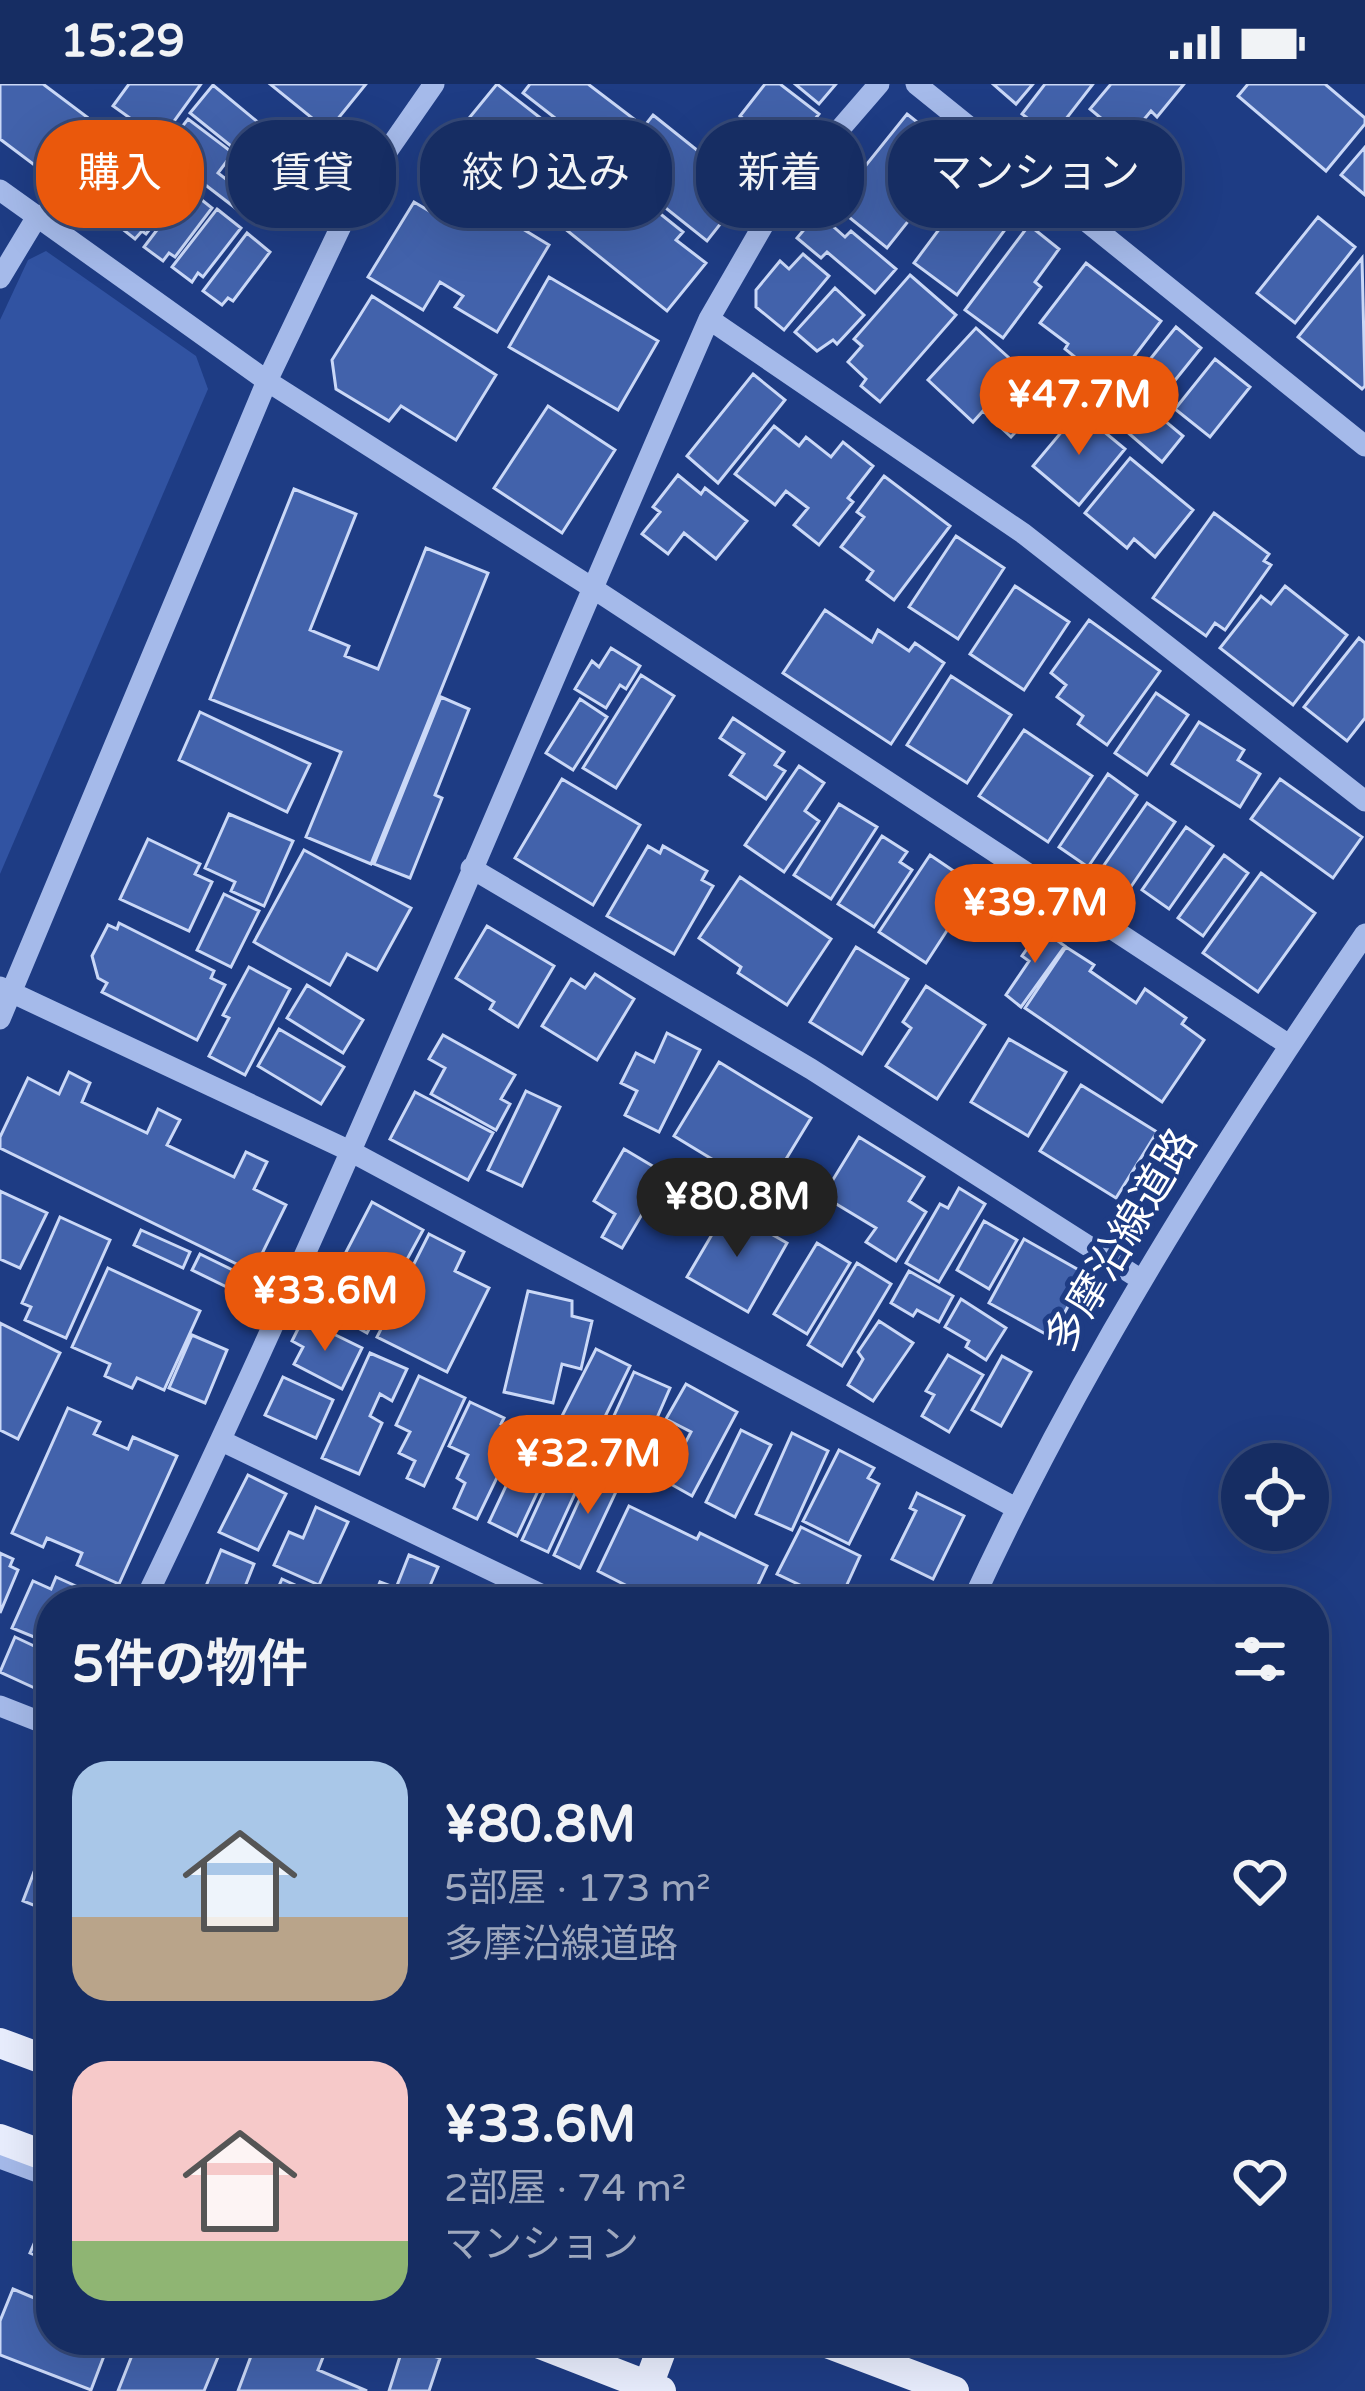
<!DOCTYPE html>
<html lang="ja">
<meta charset="utf-8">
<style>
:root{--surface:#162d63;--page:#23396c;--text:#f1f3f6;--muted:#9ea8be;--line:#354978;--accent:#ea580c}
body{margin:0;font-family:"Varela Round","Noto Sans JP",sans-serif;background:var(--page);color:var(--text);height:100vh;display:flex;flex-direction:column;font-size:45px;white-space:nowrap}
*{box-sizing:border-box;margin:0}
p{font-size:39px;color:var(--muted)}
.icon{flex:none;width:66px;height:66px;fill:none;stroke:currentColor;stroke-width:2;stroke-linecap:round;stroke-linejoin:round}
.map{position:relative;flex:1;overflow:hidden}
.side{position:absolute;left:36px;top:1503px;width:1293px;height:768px;display:flex;flex-direction:column;background:var(--surface);border-radius:48px;box-shadow:0 12px 48px #0002,0 0 0 3px var(--line)}
.side>*{flex:none}
.banner{position:absolute;left:36px;top:36px;width:1293px;height:108px;display:flex;gap:24px}
.fabs{position:absolute;left:1221px;top:1359px;display:grid;gap:24px}
.fabs a{display:grid;place-items:center;width:108px;height:108px;border-radius:50%;background:var(--surface);box-shadow:0 12px 48px #0002,0 0 0 3px var(--line);font-size:60px}
.price{position:absolute;translate:-50% -102px;padding:0 27px;border-radius:42px;background:var(--accent);color:#fff;font-size:39px;line-height:78px;filter:drop-shadow(0 3px 6px #0008)}
.price::after{content:'';position:absolute;left:50%;top:72px;width:36px;height:27px;margin-left:-18px;background:inherit;clip-path:polygon(0 0,100% 0,50% 100%)}
.price.current{background:#222;color:#fff}
ul{padding:0;list-style:none}
li{display:flex;align-items:center;gap:36px;height:300px;padding:0 36px}
li span{display:grid;place-items:center;flex:none;width:336px;height:240px;border-radius:36px;color:#555}
li>.icon{margin-inline-start:auto}
span .icon{width:144px;height:144px;fill:#fffc;stroke-width:1}
li b{font-size:51px}
h2{display:flex;justify-content:space-between;align-items:center;height:144px;padding:0 36px;font-size:51px}
.pill{padding:0 42px;border-radius:48px;background:var(--surface);box-shadow:0 12px 48px #0002,0 0 0 3px var(--line);font-size:42px;line-height:108px}
.pill.current{background:var(--accent);color:#fff}
.status{display:flex;justify-content:space-between;align-items:center;height:84px;padding:0 60px;background:var(--surface);direction:ltr}
.status svg{height:33px;fill:currentColor}
.map>svg:first-child{display:block}
.green{fill:#3153a2}
.building{fill:#4262ab;stroke:#cad8f7;stroke-width:3}
.lines{fill:none;stroke-linecap:round;stroke-linejoin:round}
.minor{stroke:#a5baea;stroke-width:21}
.major{stroke:#e9eefe;stroke-width:30}
.labels{text-anchor:middle;stroke-width:10;stroke-linejoin:round;paint-order:stroke}
.street-label{font-size:42px;fill:#fff;stroke:#1e3c84}
</style>
<div class="status"><b>15:29</b><svg viewBox="0 0 49 12"><path d="M0 12V9h3v3zM5 12V6h3v6zM10 12V3h3v9zM15 12V0h3v12zM26 1h20v11H26zM47 4h2v5h-2z"/></svg></div>
<div class="map">
<svg width="1365" height="2307" viewBox="0 0 1365 2307">
<rect width="100%" height="100%" fill="#1e3c84"/>
<path class="green" d="M46,167L196,272L208,305L0,790V236L28,176Z"/>
<path class="building" d="M0,0H43L87,33L45,89L0,55Z
M129,0H201L141,83L118,66L137,39L113,22Z
M270,0H366L328,47Z
M497,0L552,43L501,106L447,61Z
M530,0H588L634,35L605,73L523,9Z
M765,0H780L819,30L791,65L767,46L763,51L740,32Z
M795,0H836L819,20Z
M993,0H1033L1016,20Z
M1045,0H1093L1052,53L1022,30Z
M1111,0H1184L1157,33L1151,27L1127,56L1090,25Z
M1248,0H1325L1365,34V40L1326,87L1238,12Z
M213,1L283,59L275,70L249,49L236,66L190,29Z
M907,30L960,72L887,164L834,121Z
M653,31L747,106L707,157L613,82Z
M188,35L233,69L218,89L248,112L238,126L182,83L187,77L167,62Z
M255,59L271,71L267,77L305,107L285,133L230,91Z
M556,60L585,83L592,75L683,148L676,156L706,179L667,227L518,107Z
M1365,63V111L1341,91Z
M71,79L97,98L79,122L53,103Z
M161,82L185,101L146,150L142,147L135,155L116,140Z
M975,97L1018,128L957,211L914,179Z
M454,103L549,161L497,248L455,223L463,212L440,198L423,226L368,193L414,118L436,131Z
M188,105L212,124L175,173L169,169L163,177L144,163Z
M217,125L241,144L203,193L198,189L192,198L172,183Z
M818,129L845,153L851,147L896,185L875,209L827,168L821,174L797,154Z
M1318,133L1355,163L1295,239L1257,209Z
M1029,141L1059,165L1035,198L1041,203L1003,254L965,226Z
M247,149L270,168L233,217L228,214L222,221L203,207Z
M803,170L829,192L784,246L756,223V206L780,177L789,185Z
M1362,174L1365,302L1362,305L1298,253Z
M1086,179L1161,237L1107,308L1082,288L1086,282L1065,265L1068,260L1040,239Z
M910,191L956,231L880,318L861,302L866,295L848,278L862,262L854,255Z
M549,193L658,257L618,326L509,263Z
M835,204L864,231L837,260L833,256L817,267L795,248Z
M372,212L496,291L456,356L401,322L389,337L336,305L332,276Z
M1176,243L1201,264L1160,315L1135,294Z
M976,244L1050,311L1011,353L983,327L973,338L928,296Z
M1215,275L1250,303L1210,353L1175,325Z
M753,290L785,316L718,399L687,372Z
M1118,310L1128,318L1134,311L1183,352L1162,378L1104,328Z
M548,322L615,366L562,449L494,404Z
M1079,327L1125,365L1079,421L1033,382Z
M774,342L799,362L806,353L831,373L843,358L873,382L848,414L853,418L819,461L794,441L808,424L786,407L775,421L735,390Z
M1130,374L1193,426L1155,473L1134,455L1127,464L1085,429Z
M678,391L701,410L705,404L747,437L716,475L684,449L668,470L642,450L660,428L653,423Z
M884,392L950,442L894,516L867,496L873,487L841,463L864,433L857,428Z
M294,405L356,430L310,546L349,562L345,572L378,585L426,464L488,489L371,780L306,753L341,668L210,615Z
M1214,429L1269,470L1264,477L1271,481L1225,546L1215,539L1206,552L1153,514Z
M956,452L1004,484L958,555L909,523Z
M1015,502L1069,538L1024,606L970,570Z
M1285,502L1347,551L1293,621L1220,564L1261,512L1271,520Z
M825,526L872,558L878,546L909,567L915,559L944,579L891,660L783,589Z
M1089,536L1160,587L1107,661L1078,640L1083,632L1057,613L1066,601L1051,589Z
M1359,554L1365,559V634L1347,657L1304,623Z
M611,564L640,582L626,605L620,601L606,624L575,605L592,577L599,583Z
M641,591L674,612L616,704L583,684Z
M951,592L1011,631L967,699L907,661Z
M1156,609L1188,631L1147,691L1115,669Z
M441,613L469,625L435,711L442,714L410,794L374,780Z
M580,615L607,633L573,686L546,669Z
M200,628L310,680L287,728L179,676Z
M733,634L784,668L775,681L785,687L766,715L730,691L744,670L720,654Z
M1199,638L1244,666L1238,676L1260,690L1240,723L1172,680Z
M1024,646L1092,692L1048,758L979,712Z
M799,682L824,699L805,727L819,737L784,788L745,761Z
M1108,690L1137,711L1088,783L1059,763Z
M562,695L640,741L593,821L515,774Z
M1280,695L1362,753L1333,794L1251,735Z
M1147,719L1175,738L1126,810L1098,790Z
M839,720L877,743L831,815L794,791Z
M229,730L293,757L264,822L231,807L235,798L205,784Z
M1186,743L1213,762L1169,825L1142,806Z
M882,752L907,768L900,778L912,786L874,843L838,820Z
M148,755L200,780L195,790L212,798L189,847L120,815Z
M648,762L660,769L663,762L707,787L702,796L713,802L674,870L607,832Z
M304,766L411,824L377,886L347,870L330,901L254,858Z
M930,771L958,790L941,816L959,828L926,879L879,848Z
M1224,771L1248,789L1203,852L1178,834Z
M1261,789L1315,829L1258,908L1203,869Z
M740,793L831,855L787,921L738,889L741,883L699,854Z
M224,810L259,827L231,883L197,866Z
M119,839L214,887L211,894L225,901L197,956L102,908L107,899L98,894L92,872L108,841L117,845Z
M487,842L554,882L518,943L490,925L494,918L456,894Z
M1041,845L1065,862L1021,923L1006,911L1029,877L1022,872Z
M856,863L908,895L862,970L810,938Z
M1066,863L1094,881L1090,887L1136,919L1145,905L1186,934L1182,940L1204,956L1162,1018L1025,924Z
M249,883L290,905L245,991L209,972L229,934L223,931Z
M595,890L634,915L597,976L542,942L571,895L585,904Z
M307,901L363,936L343,969L287,934Z
M926,902L985,941L937,1015L886,982L911,944L903,938Z
M279,945L344,983L321,1020L258,982Z
M667,949L700,966L659,1048L625,1031L637,1007L621,999L636,969L654,978Z
M443,951L515,991L501,1015L510,1020L496,1046L431,1010L445,984L429,975Z
M1009,955L1066,988L1028,1052L971,1018Z
M719,978L811,1034L766,1108L674,1052Z
M69,988L90,999L82,1018L147,1049L158,1025L180,1036L167,1061L234,1093L246,1068L267,1078L254,1105L286,1121L253,1188L0,1064V1053L28,994L59,1010Z
M1081,1001L1157,1048L1116,1114L1040,1067Z
M526,1007L560,1023L522,1102L488,1086Z
M415,1008L493,1049L468,1096L390,1055Z
M859,1053L924,1093L909,1117L926,1128L896,1177L866,1158L876,1144L823,1112Z
M624,1065L666,1090L622,1164L602,1153L615,1130L594,1117Z
M959,1104L985,1120L939,1198L906,1179L940,1120L948,1124Z
M0,1107L47,1129L20,1184L0,1175Z
M372,1118L423,1146L367,1249L318,1222Z
M727,1125L787,1159L748,1228L687,1193Z
M60,1133L110,1156L66,1254L25,1236L31,1223L22,1219Z
M984,1137L1017,1156L989,1205L957,1186Z
M141,1146L190,1168L183,1184L134,1161Z
M429,1150L464,1168L455,1187L489,1204L447,1288L377,1253Z
M1024,1155L1086,1190L1051,1253L989,1219Z
M817,1159L850,1179L807,1250L774,1230Z
M200,1170L247,1193L239,1209L192,1186Z
M857,1179L891,1200L842,1282L808,1261Z
M108,1184L200,1227L164,1306L137,1294L132,1304L105,1292L110,1280L72,1263Z
M909,1187L953,1212L939,1238L917,1226L913,1232L891,1219Z
M528,1207L572,1217V1232L592,1237L581,1285L562,1280L553,1319L504,1308Z
M961,1215L1006,1244L986,1276L966,1263L969,1257L945,1243Z
M303,1235L362,1264L342,1305L294,1280L303,1263L292,1257Z
M879,1237L913,1259L873,1317L848,1301L863,1275L858,1268Z
M0,1239L60,1269L18,1355L0,1346Z
M192,1251L227,1266L205,1319L169,1304Z
M596,1265L630,1282L597,1349L562,1332Z
M370,1269L407,1285L392,1317L380,1310L370,1332L382,1339L359,1390L322,1374Z
M948,1271L983,1291L949,1348L922,1332L934,1311L926,1307Z
M1002,1272L1031,1288L1001,1342L972,1326Z
M634,1288L670,1304L639,1375L602,1358Z
M419,1292L465,1314L424,1402L407,1394L415,1377L399,1369L410,1348L396,1341Z
M283,1293L333,1316L316,1354L265,1331Z
M686,1300L737,1328L692,1412L644,1385L659,1359L679,1371L691,1348L666,1335Z
M470,1318L504,1334L501,1340L518,1350L477,1435L454,1424L465,1399L457,1394L468,1371L449,1362Z
M68,1324L100,1338L94,1350L128,1365L133,1353L177,1372L119,1500L77,1481L82,1469L47,1454L43,1463L12,1449Z
M741,1346L771,1361L735,1433L706,1418Z
M532,1347L560,1360L517,1452L489,1438Z
M792,1349L828,1367L792,1446L756,1430Z
M564,1365L590,1377L548,1468L522,1456Z
M839,1366L874,1384L868,1394L879,1400L849,1460L803,1437Z
M595,1382L622,1395L580,1484L554,1471Z
M248,1391L286,1410L258,1466L219,1448Z
M917,1409L964,1432L933,1495L892,1475L916,1427L910,1424Z
M629,1422L697,1455L700,1449L767,1482L750,1518H642L628,1511L631,1504L598,1487Z
M316,1423L348,1438L319,1501L274,1481L289,1448L303,1454Z
M801,1443L860,1472L839,1518H820L803,1510L806,1504L777,1490Z
M221,1466L254,1480L239,1518L201,1514Z
M0,1469L13,1475L10,1482L18,1486L0,1529Z
M409,1471L438,1483L423,1518H372L380,1498L396,1504Z
M56,1493L89,1508L85,1518H51V1560L12,1544L33,1497L51,1505Z
M282,1495L319,1512L316,1518H250L256,1504L274,1513Z
M779,1504L803,1514L801,1518H773Z
M15,1553L51,1570L39,1606L0,1588Z
M51,1743V1828L23,1817Z
M50,2123H51V2178L30,2169Z
M13,2205L51,2221V2256H110L91,2306L0,2271V2237Z
M138,2256H225L204,2307H118Z
M257,2256H296L325,2268L318,2286L367,2307H238Z
M403,2263L440,2274L429,2307H389Z"/>
<g class="lines">
<path class="minor" d="M916,0L1365,362
M0,106L267,297L591,503L1289,961
M0,194L38,131
M709,235L1024,450L1365,717
M471,784L811,985L1140,1195
M0,903L350,1067L1016,1424
M0,935L267,297L354,115L434,0
M222,1357L557,1518
M144,1518C347,1097 522,663 709,235L776,119L879,0
M972,1518C1081,1282 1218,1065 1365,850
M0,1622L51,1642
M0,2074L51,2093"/>
<path class="major" d="M0,1959L51,1978
M0,2055L51,2074
M530,2256L661,2307
M819,2256L954,2307
M646,2307L665,2256"/>
</g>
<g class="labels">
<g class="street-label">
<text transform="translate(1120 1156) rotate(-59)" y="15">多摩沿線道路</text>
</g>
</g>
</svg>
<div class="fabs">
<a><svg class="icon" aria-label="locate" viewBox="0 0 24 24"><circle cx="12" cy="12" r="6"/><path d="M12 2v4M12 18v4M2 12h4M18 12h4"/></svg></a>
</div>
<b class="price" style="left:1079px;top:374px">¥47.7M</b>
<b class="price" style="left:1035px;top:882px">¥39.7M</b>
<b class="price current" style="left:737px;top:1176px">¥80.8M</b>
<b class="price" style="left:325px;top:1270px">¥33.6M</b>
<b class="price" style="left:588px;top:1433px">¥32.7M</b>
<div class="banner">
<a class="pill current">購入</a>
<a class="pill">賃貸</a>
<a class="pill">絞り込み</a>
<a class="pill">新着</a>
<a class="pill">マンション</a>
</div>
<section class="side">
<h2>5件の物件<svg class="icon" aria-label="filters" viewBox="0 0 24 24"><path d="M4 7h16M4 17h16"/><circle cx="9" cy="7" r="2"/><circle cx="15" cy="17" r="2"/></svg></h2>
<ul>
<li><span style="background:linear-gradient(#a9c7e8 65%,#b9a48a 0)"><svg class="icon" aria-label="home" viewBox="0 0 24 24"><path d="M3 11l9-7 9 7M6 9v11h12V9"/></svg></span><div><b>¥80.8M</b><p>5部屋 · 173 m²</p><p>多摩沿線道路</p></div><svg class="icon" aria-label="heart" viewBox="0 0 24 24"><path d="M12 20l-8-8c-3-5 5-10 8-4 3-6 11-1 8 4z"/></svg></li>
<li><span style="background:linear-gradient(#f6c9c9 75%,#8fb573 0)"><svg class="icon" aria-label="home" viewBox="0 0 24 24"><path d="M3 11l9-7 9 7M6 9v11h12V9"/></svg></span><div><b>¥33.6M</b><p>2部屋 · 74 m²</p><p>マンション</p></div><svg class="icon" aria-label="heart" viewBox="0 0 24 24"><path d="M12 20l-8-8c-3-5 5-10 8-4 3-6 11-1 8 4z"/></svg></li>
</ul>
</section>
</div>
